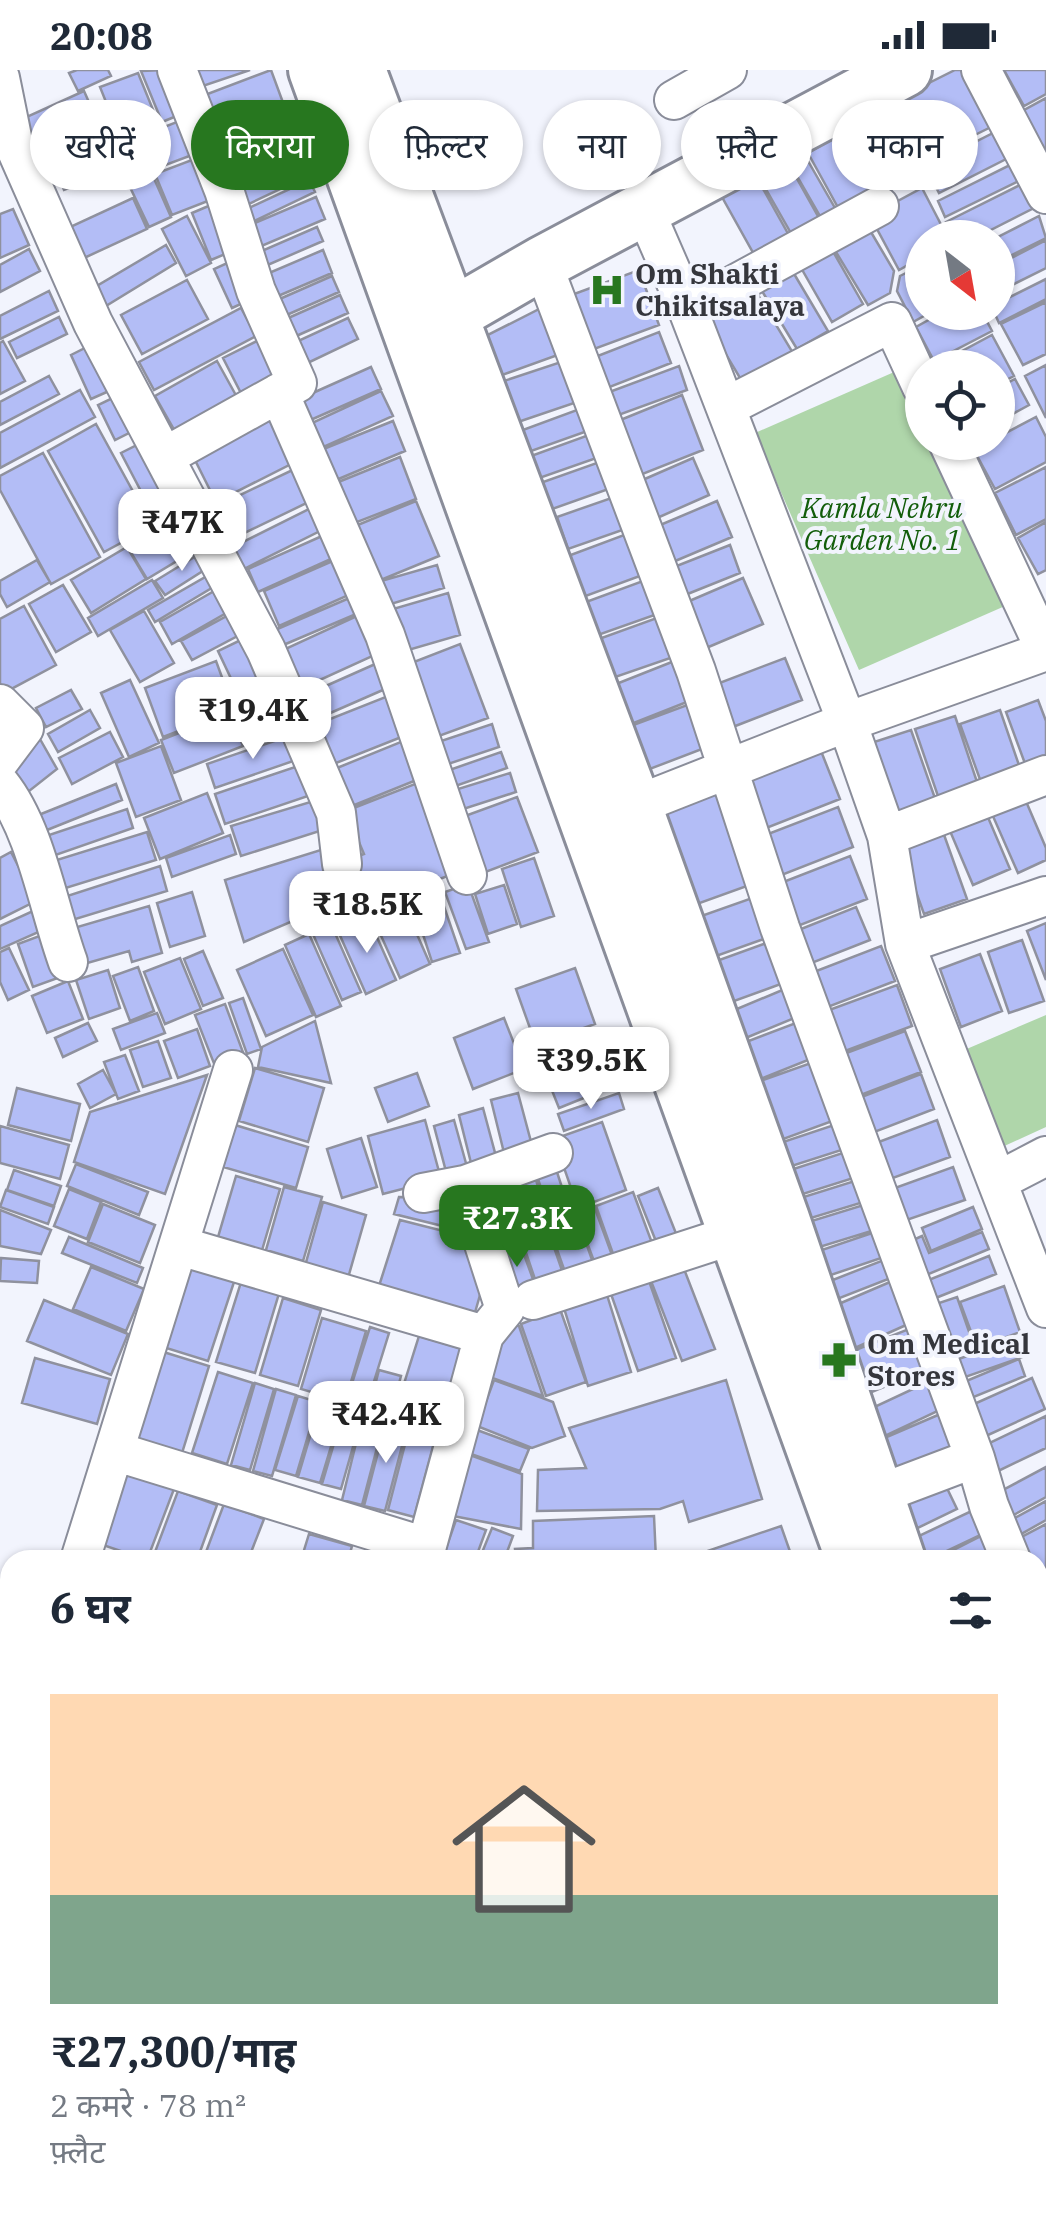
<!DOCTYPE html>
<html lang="hi">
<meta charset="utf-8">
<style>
:root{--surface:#fff;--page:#f6f6f7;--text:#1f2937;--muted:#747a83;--line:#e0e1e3;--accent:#27771f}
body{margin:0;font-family:"IBM Plex Serif","Noto Sans Devanagari",serif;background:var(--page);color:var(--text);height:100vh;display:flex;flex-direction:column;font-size:38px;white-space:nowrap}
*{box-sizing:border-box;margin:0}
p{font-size:32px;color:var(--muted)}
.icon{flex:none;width:55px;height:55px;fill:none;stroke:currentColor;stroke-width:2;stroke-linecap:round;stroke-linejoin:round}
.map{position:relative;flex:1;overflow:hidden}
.panel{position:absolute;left:0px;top:1480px;width:1048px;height:672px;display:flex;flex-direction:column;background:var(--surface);border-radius:30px 30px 0 0;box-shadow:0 2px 8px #0004}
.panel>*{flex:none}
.guide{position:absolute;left:30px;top:30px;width:988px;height:90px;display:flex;gap:20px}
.needle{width:65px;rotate:149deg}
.fabs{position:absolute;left:905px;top:150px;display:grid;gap:20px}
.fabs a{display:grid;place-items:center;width:110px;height:110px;border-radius:50%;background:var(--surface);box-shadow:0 2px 8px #0004;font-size:50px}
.price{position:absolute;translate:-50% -85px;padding:0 22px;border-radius:20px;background:#fff;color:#222;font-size:32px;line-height:65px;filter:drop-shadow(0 2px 5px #0008)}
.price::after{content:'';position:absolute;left:50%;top:60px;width:30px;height:22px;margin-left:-15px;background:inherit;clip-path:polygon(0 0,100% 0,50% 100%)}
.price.on{background:var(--accent);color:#fff}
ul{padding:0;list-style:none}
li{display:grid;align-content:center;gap:20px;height:530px;padding:0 50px}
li+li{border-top:2px solid var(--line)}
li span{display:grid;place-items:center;height:310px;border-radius:0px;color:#555}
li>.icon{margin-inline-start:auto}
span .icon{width:180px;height:180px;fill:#fffc;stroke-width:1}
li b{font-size:42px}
h2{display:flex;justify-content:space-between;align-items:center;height:120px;padding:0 50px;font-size:42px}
.pill{padding:0 35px;border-radius:45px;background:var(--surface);box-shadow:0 2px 8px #0004;font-size:35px;line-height:90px}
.pill.on{background:var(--accent);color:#fff}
.status{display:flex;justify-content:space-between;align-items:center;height:70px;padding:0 50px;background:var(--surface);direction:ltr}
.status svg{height:28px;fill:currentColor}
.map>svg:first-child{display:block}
.green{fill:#afd6aa}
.building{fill:#b3bdf6;stroke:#8f919e;stroke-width:2.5}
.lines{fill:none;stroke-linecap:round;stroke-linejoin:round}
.street-casing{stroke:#8a8d9a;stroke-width:42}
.secondary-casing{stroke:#8a8d9a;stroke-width:58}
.street{stroke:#fff;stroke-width:38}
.secondary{stroke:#fff;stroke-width:52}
.labels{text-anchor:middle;stroke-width:8;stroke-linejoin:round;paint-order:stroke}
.poi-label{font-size:28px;font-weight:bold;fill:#35363c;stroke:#f2f4fd;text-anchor:start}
.park-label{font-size:28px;font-style:italic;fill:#125d0a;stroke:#f2f4fd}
</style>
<div class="status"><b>20:08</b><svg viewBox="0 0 49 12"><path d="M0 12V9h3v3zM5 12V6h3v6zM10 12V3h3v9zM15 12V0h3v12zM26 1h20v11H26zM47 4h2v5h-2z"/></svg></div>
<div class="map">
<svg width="1046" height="2152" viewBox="0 0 1046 2152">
<rect width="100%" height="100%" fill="#f2f4fd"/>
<path class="green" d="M901,299L922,349V372L933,373L1005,536L859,600L755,363Z
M1046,945V1057L1000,1078L962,981Z"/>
<path class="building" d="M77,0H108L111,6L78,21L69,3Z
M166,0L184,43L162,52L141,1Z
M188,0H250L194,19Z
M271,0L285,38L212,66L197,28Z
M955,0H968L995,55L928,88L899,28Z
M1004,0H1046V24L1024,36Z
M138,3L158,52L120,67L100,17Z
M84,21L100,57L38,84L22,49Z
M1046,28V107L1013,46Z
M891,33L926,95L881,120L847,58Z
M287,44L299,76L226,105L214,73Z
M187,48L200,82L131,108L118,75Z
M109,58L125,96L64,120L49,83Z
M1003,58L1016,84L939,123L926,97Z
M841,64L875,124L841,143L808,83Z
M294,81L306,107L238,139L226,112Z
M804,84L839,145L824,153L789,92Z
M197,88L213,129L172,145L155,104Z
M787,91L824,157L796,172L759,107Z
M1018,91L1027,107L945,147L938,131Z
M152,104L171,147L149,157L129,115Z
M757,108L791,169L756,188L722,127Z
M309,110L315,122L244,156L238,143Z
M1024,113L1036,137L975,168H953L946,152Z
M922,118L948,168H922V187L899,200L870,146Z
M316,127L325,149L252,180L243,158Z
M133,128L147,159L84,188L70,157Z
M218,132L237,179L211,190L192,143Z
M13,139L29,175L0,188V144Z
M187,146L211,193L186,206L162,159Z
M1039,146L1046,168L998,192L996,168Z
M317,157L323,171L256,200L250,186Z
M868,157L894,201L890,223L868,235L833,177Z
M1046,170V198L998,222V195Z
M166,175L176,193L101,239L90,220Z
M831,178L863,234L832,252L800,196Z
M29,179L40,201L0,222V195Z
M323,180L332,203L264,232L255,209Z
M234,190L252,229L232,238L214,199Z
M922,195V242H931L913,252L897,221L900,206Z
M790,197L828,261L797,279L759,216Z
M639,200L659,255L586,282L566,227Z
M332,206L339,222L273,251L266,235Z
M1046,209V229L999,253L994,242H998V233Z
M187,210L208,249L142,284L121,245Z
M755,220L793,283L743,313L706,251Z
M49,221L58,241L0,269V246Z
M340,225L348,243L285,271L277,253Z
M1046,232V284L1023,295L1001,254Z
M549,234L566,282L491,309L478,270Z
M241,238L256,266L154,320L139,292Z
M943,242H982L992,261L934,291L916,257Z
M59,247L67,264L17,288L9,272Z
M348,248L358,269L295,299L285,277Z
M659,262L671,293L602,320L590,289Z
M269,265L289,304L243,327L223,288Z
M992,265L1014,306L998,314V298H937L936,295Z
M3,271L25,311L0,324V273Z
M97,272L118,317L91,329L71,285Z
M570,289L583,330L506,356L492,315Z
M217,291L238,329L176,363L155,326Z
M1046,295V348L1025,306Z
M679,296L687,320L613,347L604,324Z
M371,297L381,319L306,352L297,330Z
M49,306L59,324L0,355V332Z
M1015,309L1029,335L998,352V318Z
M80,320L95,347L0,398V363Z
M381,321L393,346L310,383L299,359Z
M123,323L139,358L115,370L98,335Z
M682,325L703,380L630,409L608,355Z
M585,337L593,359L520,385L512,364Z
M278,340L303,388L216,432L192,384Z
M1036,347L1046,367V392L995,419L974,380L988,372H998V367Z
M393,351L405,381L329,413L316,382Z
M96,354L152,456L104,482L48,381Z
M597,362L605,385L528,412L520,390Z
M143,372L177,437L155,448L121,383Z
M43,383L100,487L51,514L0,420V406Z
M400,387L416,429L347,456L331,415Z
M693,388L709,425L648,452L631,415Z
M608,389L617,416L538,444L529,417Z
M301,396L317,428L230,470L215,437Z
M1046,397V449L1016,465L995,423Z
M620,425L631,457L568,479L557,447Z
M416,431L439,486L371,514L348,459Z
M717,431L732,467L661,497L646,461Z
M317,435L328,457L242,500L231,478Z
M180,444L200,477L147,509L127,476Z
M1046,452V500L1038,504L1018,468Z
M331,462L342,484L258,522L248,499Z
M632,462L648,503L583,527L568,486Z
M730,475L740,503L680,527L669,499Z
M127,477L146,509L91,543L71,510Z
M201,483L209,497L165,525L155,511Z
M344,486L360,520L279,556L264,521Z
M37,490L50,512L7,537L0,524V511Z
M437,495L444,518L381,537L374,513Z
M214,502L220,513L155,552L148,540Z
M651,508L663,542L598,565L586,532Z
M743,508L763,554L699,581L680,535Z
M152,510L163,528L98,566L88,548Z
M63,515L91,562L56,582L29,534Z
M223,516L235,538L172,574L160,552Z
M361,523L368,539L281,576L275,560Z
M448,523L460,565L398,583L386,541Z
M24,536L56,595L0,625V549Z
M144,541L174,593L140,612L110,560Z
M236,541L247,561L192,590L181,571Z
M359,545L377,584L300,619L283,580Z
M665,545L679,585L598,613L585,574Z
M249,566L276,623L245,638L218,581Z
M460,574L488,648L428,670L401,597Z
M682,588L697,628L616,660L601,620Z
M785,588L802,630L725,660L709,617Z
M216,591L234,640L163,667L145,618Z
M382,591L392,616L312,651L301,627Z
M130,610L159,673L129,687L101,623Z
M71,620L82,639L46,657L36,638Z
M388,626L404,666L331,695L315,655Z
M279,630L287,652L246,668L237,647Z
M1038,630L1046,651V693L1027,699L1006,642Z
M698,631L715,674L634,705L617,661Z
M90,640L100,658L58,682L48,664Z
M1000,640L1021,701L982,715L960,654Z
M230,643L243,676L174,703L161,670Z
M955,646L979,718L940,732L915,659Z
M492,654L499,677L436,698L429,675Z
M911,660L937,734L900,747L874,672Z
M36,662L57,699L19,729L3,703Z
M110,662L123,687L72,714L59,688Z
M292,665L299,689L215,718L207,694Z
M408,669L424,707L352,736L337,698Z
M161,676L181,730L136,747L116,693Z
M821,681L840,729L761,760L742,712Z
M501,682L507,698L444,720L438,704Z
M298,696L308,726L225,754L215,724Z
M510,703L516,722L451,743L445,723Z
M425,710L460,801L362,840L343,792L364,784L346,741Z
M116,714L122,730L37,764L31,748Z
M725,720L758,812L686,838L653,746Z
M207,723L223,763L160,789L144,748Z
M517,727L538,782L475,806L454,750Z
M1025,729L1046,778V790L1018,803L992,744Z
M317,730L326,759L241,786L231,756Z
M838,737L853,777L774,808L758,768Z
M127,739L133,758L47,788L40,768Z
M987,745L1010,799L973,815L950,761Z
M147,762L156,790L56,821L47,793Z
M943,762L967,829L924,844L900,777Z
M230,765L236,784L172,807L166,788Z
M327,778L337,832L244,872L225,810Z
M11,782L36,831L0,849V788Z
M850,786L867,829L790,859L773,816Z
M534,788L554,846L521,857L502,799Z
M160,796L167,821L69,851L61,828Z
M468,814L489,872L466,879L445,822Z
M504,815L517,854L488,864L475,824Z
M192,822L205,866L170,877L157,833Z
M439,822L460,883L432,892L412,831Z
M755,827L769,867L705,890L690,850Z
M44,836L52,856L0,879V856Z
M149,836L162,883L132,892L129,881L77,896L67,860Z
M405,837L430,894L400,908L374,850Z
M856,837L870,870L804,896L791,863Z
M368,847L396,910L366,924L338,861Z
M1046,853V910L1027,861Z
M331,854L361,922L342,930L312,862Z
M50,862L66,905L33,917L18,874Z
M309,864L341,936L316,947L285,875Z
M775,870L789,911L726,934L711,893Z
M1022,870L1044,931L1009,943L988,882Z
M881,876L895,911L820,940L806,905Z
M9,878L29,920L8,930L0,912V882Z
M283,879L313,945L266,966L237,900Z
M203,881L223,928L203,936L184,889Z
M980,884L1002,941L961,957L940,899Z
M180,888L201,939L165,954L144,902Z
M138,897L154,941L130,951L113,906Z
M575,898L595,954L536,975L516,919Z
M108,900L120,938L89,949L76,910Z
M68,911L83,949L47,963L32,926Z
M897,915L912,956L837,984L821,943Z
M792,916L804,944L736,972L725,944Z
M243,928L261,979L247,984L229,933Z
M225,934L244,985L215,996L195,945Z
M157,943L165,963L121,980L113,959Z
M504,948L524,999L473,1019L454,968Z
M809,948L823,984L748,1014L733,977Z
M315,951L331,1013L258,997L262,977Z
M88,953L97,971L63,987L55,968Z
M197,959L210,996L178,1008L164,971Z
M905,961L921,1002L858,1026L841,985Z
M596,964L604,989L544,1008L535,983Z
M158,971L171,1008L143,1017L130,980Z
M125,985L139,1021L118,1029L104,992Z
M825,988L846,1046L767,1075L746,1016Z
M603,997L611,1017L559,1038L551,1018Z
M255,998L324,1018L308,1072L239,1051Z
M103,1000L116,1024L90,1038L78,1014Z
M417,1003L429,1036L388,1052L375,1018Z
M921,1004L934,1039L864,1066L851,1031Z
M207,1005L165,1124L74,1092L90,1042Z
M17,1018L80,1034L71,1071L8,1055Z
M518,1023L534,1083L506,1091L491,1030Z
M619,1023L624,1039L564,1061L558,1044Z
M483,1038L498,1094L473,1101L459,1045Z
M425,1050L441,1109L383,1124L368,1066Z
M454,1050L469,1104L448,1109L434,1056Z
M937,1050L950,1087L882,1112L868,1076Z
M846,1051L854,1076L773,1102L765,1078Z
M602,1052L626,1120L578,1138L554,1069Z
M235,1055L308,1077L296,1118L223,1097Z
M0,1056L69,1075L60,1109L0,1093Z
M361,1068L377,1117L342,1128L327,1079Z
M855,1079L863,1105L787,1129L778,1104Z
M76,1094L148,1122L139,1145L67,1116Z
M555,1096L571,1145L552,1151L536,1103Z
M953,1097L965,1130L892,1155L881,1123Z
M14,1100L61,1116L54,1136L7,1120Z
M534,1103L548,1152L524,1159L509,1110Z
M236,1106L280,1119L260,1187L216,1174Z
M861,1109L867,1131L801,1151L794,1130Z
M506,1111L519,1159L487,1168L474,1121Z
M284,1117L322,1127L303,1191L266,1180Z
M658,1118L681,1176L661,1184L638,1126Z
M69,1119L101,1132L87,1169L54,1156Z
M6,1120L54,1137L48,1154L0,1137Z
M633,1122L655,1181L617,1195L596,1136Z
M399,1127L464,1128L475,1164L394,1144Z
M323,1132L366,1145L348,1208L305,1196Z
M870,1133L878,1159L813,1179L805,1153Z
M103,1134L155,1155L140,1193L88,1172Z
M594,1136L616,1196L598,1202L576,1143Z
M973,1137L982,1159L931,1181L922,1158Z
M0,1140L51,1160L41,1184L0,1176Z
M577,1147L598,1207L570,1216L549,1157Z
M400,1150L475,1169L488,1197L474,1246L379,1216Z
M547,1157L567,1215L540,1224L520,1165Z
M884,1159L893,1184L813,1211L804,1186Z
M982,1162L989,1179L914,1210L900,1176L922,1166L929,1183Z
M69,1167L143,1198L137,1213L62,1183Z
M518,1168L538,1223L516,1231L496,1176Z
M894,1186L901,1204L827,1233L820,1215Z
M989,1186L996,1204L928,1231L921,1213Z
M1,1188L39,1191L37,1213L0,1211Z
M190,1195L235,1209L208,1291L163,1277Z
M91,1197L144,1219L126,1261L73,1239Z
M684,1199L715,1279L682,1291L651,1211Z
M242,1209L280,1220L255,1303L216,1292Z
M897,1209L915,1251L846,1282L827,1239Z
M649,1211L676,1288L638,1301L611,1224Z
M1004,1216L1020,1262L977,1278L960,1232Z
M607,1225L631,1302L588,1316L564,1238Z
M957,1227L973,1273L947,1282L930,1236Z
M283,1228L321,1240L298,1316L260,1305Z
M44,1230L128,1264L111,1305L27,1271Z
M560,1239L586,1312L546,1326L521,1254Z
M322,1248L366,1261L345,1332L301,1319Z
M499,1250L519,1256L543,1326L484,1305Z
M370,1257L389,1263L366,1337L346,1332Z
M914,1257L930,1298L852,1330L835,1288Z
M419,1266L463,1279L447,1330L403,1317Z
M1019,1268L1025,1286L951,1312L944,1294Z
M157,1280L209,1296L182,1383L130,1368Z
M35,1288L110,1309L97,1354L22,1333Z
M1019,1289L1025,1306L959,1333L952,1317Z
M379,1300L401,1306L390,1347L368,1342Z
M218,1302L253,1313L227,1394L192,1383Z
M1032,1308L1045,1339L977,1370L963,1339Z
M494,1310L553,1332L565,1366L532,1378L477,1356Z
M726,1310L762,1429L689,1452L683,1431L660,1439L537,1441L538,1400L586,1398L569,1358Z
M930,1311L942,1339L868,1374L855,1346Z
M255,1313L274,1319L250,1400L231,1395Z
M276,1319L296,1325L272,1406L253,1401Z
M401,1321L447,1334L440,1359L394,1346Z
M298,1326L318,1332L296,1406L275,1400Z
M320,1333L342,1340L320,1413L298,1407Z
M344,1340L362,1345L341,1419L322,1414Z
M945,1342L961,1381L899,1407L882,1369Z
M363,1345L384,1351L362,1435L342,1430Z
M1046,1346V1378L994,1403L981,1377Z
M386,1352L407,1357L385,1441L364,1436Z
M409,1359L436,1365L414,1447L388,1440Z
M477,1360L529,1379L520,1401L468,1383Z
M470,1385L522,1404L521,1459L453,1446Z
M1046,1397V1427L1001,1452L988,1428Z
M127,1401L174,1419L147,1490L100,1474Z
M944,1412L957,1439L903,1465L890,1439Z
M178,1421L217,1435L197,1490H152Z
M1046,1431V1450L1009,1471L1000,1456Z
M224,1434L264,1449L248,1490H203Z
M978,1438L989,1461L928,1490H912L904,1473Z
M654,1446L656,1490H516L515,1479L533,1478V1451Z
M456,1450L486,1460L475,1490H442Z
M1046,1454V1498L1038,1502V1490H1016L1008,1474Z
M781,1456L793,1490H685L684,1489Z
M492,1458L513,1466L504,1490H479Z
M993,1460L1002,1490H934Z
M309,1464L352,1476L348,1490H301Z
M4,1603L10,1605V1696L0,1693V1615Z
M1046,1639V1697L1038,1700V1643Z
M1046,1775V1822L1038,1825V1777Z
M1045,1858L1046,1860V1927L1038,1913V1860Z
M0,2102L10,2123V2136L0,2141Z
M40,2142H97L74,2152H44Z
M740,2142H790L792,2150L717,2152L716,2148Z
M825,2142H896L897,2146L865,2152H827Z
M969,2142H1007L1010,2152H931Z"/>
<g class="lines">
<defs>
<path id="street" d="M981,0L1046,124
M0,8L13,72L93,253L266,580L336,743L342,794
M674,30L727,0
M644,139L688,240L847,652L887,766L905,874L1046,1238
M542,193L696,601L780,858L975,1388L853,1434
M688,240L879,136
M279,323L385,565L467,805
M726,337L892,252L922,317
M948,372L1046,581
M164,387L297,313L256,221L224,120L177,0
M0,634L24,658L0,690
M0,714C36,759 48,837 68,892
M611,745L847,652L1046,581
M887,766L1046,705
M905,874L1046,826
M998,1111L1046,1086
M423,1123L465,1115
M180,1176L484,1265
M533,1230L736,1164
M114,1381L426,1477
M975,1388L989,1436L1011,1490
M80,1490L233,1000
M423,1490L484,1265L505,1239L465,1115L553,1083
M1038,1547L1046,1563
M0,1567L10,1571
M1038,1628L1046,1624
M0,1727L10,1728
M0,1816L10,1838
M142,2142L146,2152
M421,2142L449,2152
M806,2142L808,2152
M639,2152L649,2142"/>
<path id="secondary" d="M315,0L853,1490
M359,0L635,736L783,1149L899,1490
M422,257L452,245L542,193L905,0
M1038,1929L1046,1956
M1038,2084L1046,2114"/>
</defs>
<use href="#street" class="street-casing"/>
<use href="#secondary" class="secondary-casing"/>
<use href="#street" class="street"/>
<use href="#secondary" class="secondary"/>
</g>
<defs>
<symbol id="hospital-bare" viewBox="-9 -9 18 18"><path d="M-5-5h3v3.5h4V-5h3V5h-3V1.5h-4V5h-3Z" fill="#27771f" stroke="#f2f4fd" stroke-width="2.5" paint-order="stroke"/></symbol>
<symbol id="pharmacy-bare" viewBox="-9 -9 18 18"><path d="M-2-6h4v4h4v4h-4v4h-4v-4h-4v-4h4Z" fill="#27771f" stroke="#f2f4fd" stroke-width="2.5" paint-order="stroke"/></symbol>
</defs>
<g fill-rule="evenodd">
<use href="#hospital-bare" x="582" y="195" width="50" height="50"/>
<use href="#pharmacy-bare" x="814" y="1265" width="50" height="50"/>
</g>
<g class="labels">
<g class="poi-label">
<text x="635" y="214">Om Shakti<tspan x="635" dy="32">Chikitsalaya</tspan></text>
<text x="867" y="1284">Om Medical<tspan x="867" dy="32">Stores</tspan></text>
</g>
<g class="park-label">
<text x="882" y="448">Kamla Nehru<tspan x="882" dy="32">Garden No. 1</tspan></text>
</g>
</g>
</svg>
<div class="fabs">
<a><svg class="needle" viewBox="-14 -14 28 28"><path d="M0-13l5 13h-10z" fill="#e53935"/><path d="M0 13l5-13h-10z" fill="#747a83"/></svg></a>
<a><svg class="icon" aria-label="locate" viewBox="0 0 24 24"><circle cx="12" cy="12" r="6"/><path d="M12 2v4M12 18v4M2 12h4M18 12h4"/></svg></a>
</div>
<b class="price" style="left:182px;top:504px">₹47K</b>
<b class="price" style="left:253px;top:692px">₹19.4K</b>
<b class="price" style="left:367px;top:886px">₹18.5K</b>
<b class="price" style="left:591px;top:1042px">₹39.5K</b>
<b class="price on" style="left:517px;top:1200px">₹27.3K</b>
<b class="price" style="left:386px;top:1396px">₹42.4K</b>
<div class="guide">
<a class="pill">खरीदें</a>
<a class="pill on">किराया</a>
<a class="pill">फ़िल्टर</a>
<a class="pill">नया</a>
<a class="pill">फ़्लैट</a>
<a class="pill">मकान</a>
</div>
<section class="panel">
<h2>6 घर<svg class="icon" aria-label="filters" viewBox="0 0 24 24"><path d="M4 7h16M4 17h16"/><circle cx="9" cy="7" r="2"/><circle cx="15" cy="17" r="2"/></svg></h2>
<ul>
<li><span style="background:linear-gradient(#ffd9b3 65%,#7fa58c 0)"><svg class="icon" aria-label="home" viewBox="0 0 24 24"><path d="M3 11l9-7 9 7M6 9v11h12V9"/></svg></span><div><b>₹27,300/माह</b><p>2 कमरे · 78 m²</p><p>फ़्लैट</p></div></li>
</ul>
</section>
</div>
